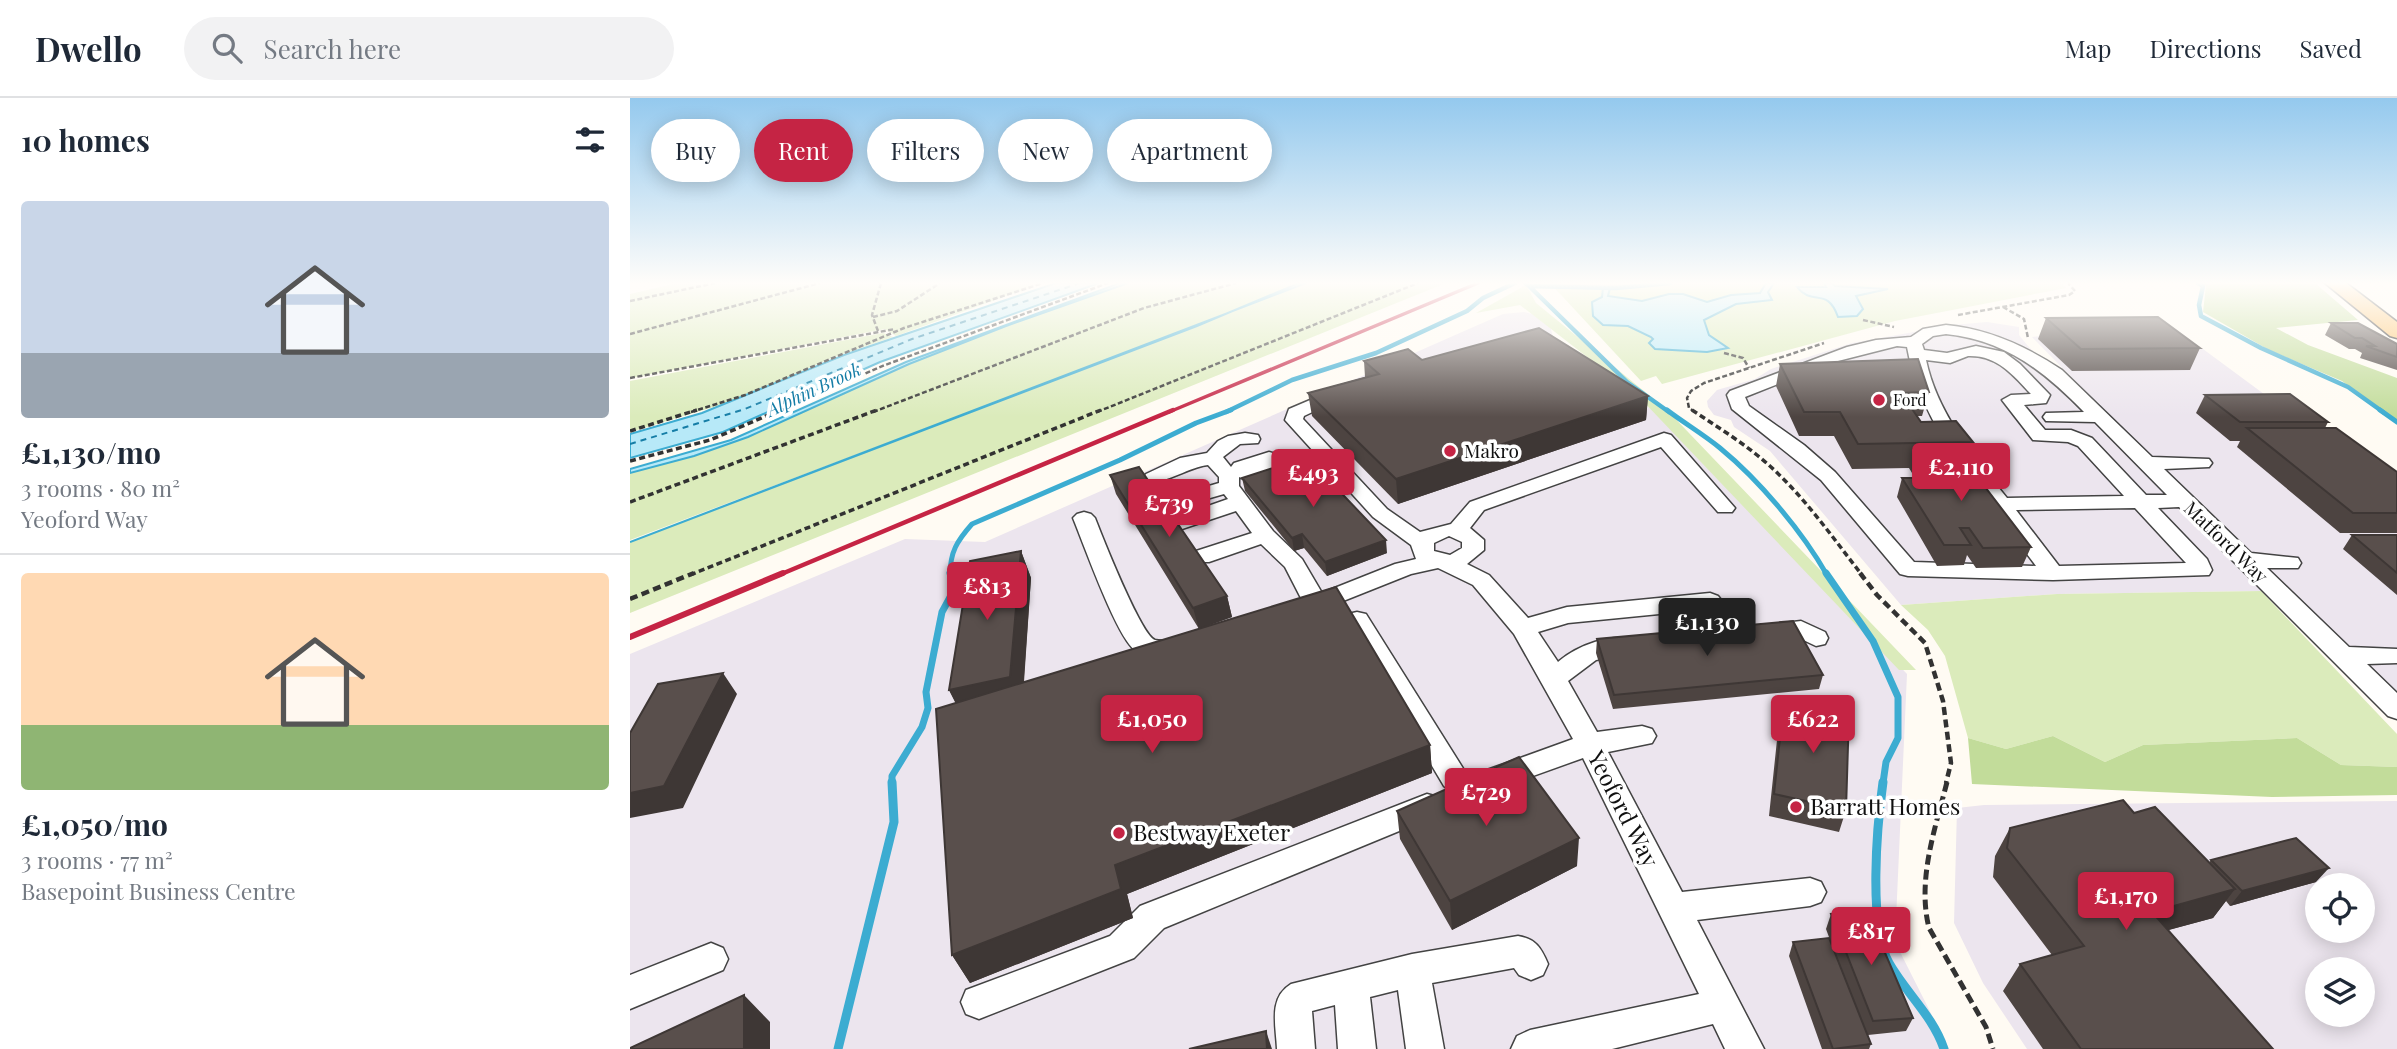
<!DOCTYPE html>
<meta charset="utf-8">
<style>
:root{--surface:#fff;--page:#f2f2f3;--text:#1f2937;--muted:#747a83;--line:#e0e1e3;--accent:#c52444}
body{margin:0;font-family:"Playfair Display",serif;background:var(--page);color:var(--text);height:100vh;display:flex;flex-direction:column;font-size:26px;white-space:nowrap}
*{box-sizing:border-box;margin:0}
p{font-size:23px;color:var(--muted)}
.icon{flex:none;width:38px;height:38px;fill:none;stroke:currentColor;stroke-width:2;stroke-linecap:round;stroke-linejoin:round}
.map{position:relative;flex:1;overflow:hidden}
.sheet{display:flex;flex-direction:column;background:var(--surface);width:630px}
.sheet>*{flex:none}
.top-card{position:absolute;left:21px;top:21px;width:665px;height:63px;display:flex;gap:14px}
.fabs{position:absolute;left:1675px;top:775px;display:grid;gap:14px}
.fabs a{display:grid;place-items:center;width:70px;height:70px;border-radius:50%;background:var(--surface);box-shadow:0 4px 18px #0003;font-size:35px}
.price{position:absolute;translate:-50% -60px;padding:0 16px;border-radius:7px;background:var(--accent);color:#fff;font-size:23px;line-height:46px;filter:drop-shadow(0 2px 4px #0008)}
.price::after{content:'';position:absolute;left:50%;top:42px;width:21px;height:16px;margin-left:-10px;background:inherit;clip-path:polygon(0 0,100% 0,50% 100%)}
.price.active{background:#222;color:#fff}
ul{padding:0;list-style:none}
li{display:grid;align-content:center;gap:14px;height:371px;padding:0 21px}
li+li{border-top:2px solid var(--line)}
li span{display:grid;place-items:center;height:217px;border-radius:7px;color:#555}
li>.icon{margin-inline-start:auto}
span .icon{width:126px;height:126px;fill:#fffc;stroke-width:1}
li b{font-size:30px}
h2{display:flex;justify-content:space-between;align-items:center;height:84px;padding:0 21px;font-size:30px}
.chip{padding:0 24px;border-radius:32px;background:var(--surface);box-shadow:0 4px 18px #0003;font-size:24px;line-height:63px}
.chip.active{background:var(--accent);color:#fff}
header{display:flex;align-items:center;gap:42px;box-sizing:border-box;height:98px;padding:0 35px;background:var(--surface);border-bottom:2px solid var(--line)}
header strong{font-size:33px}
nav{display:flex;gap:38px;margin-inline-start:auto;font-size:24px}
.search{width:490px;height:63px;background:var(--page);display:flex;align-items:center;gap:18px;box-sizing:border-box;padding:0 24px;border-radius:38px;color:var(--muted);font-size:26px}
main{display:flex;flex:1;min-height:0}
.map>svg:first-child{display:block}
.industrial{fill:#ece5ee;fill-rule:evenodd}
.green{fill:#dbebbb}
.forest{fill:#c2dc9a}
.water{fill:#b7e9f8;stroke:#3cacd1;stroke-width:2}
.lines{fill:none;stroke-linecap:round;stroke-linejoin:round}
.stream-far3{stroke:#3cacd1;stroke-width:4.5}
.stream-far2{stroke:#3cacd1;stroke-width:5}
.stream-far1{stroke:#3cacd1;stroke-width:7}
.stream{stroke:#3cacd1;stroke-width:9}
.ferry{stroke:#157da6;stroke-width:2;stroke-dasharray:6 5;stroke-linecap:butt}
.minor-casing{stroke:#434343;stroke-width:3}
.major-casing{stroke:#212121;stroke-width:3}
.path-far3{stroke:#323232;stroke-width:2.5;stroke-dasharray:5 2.5;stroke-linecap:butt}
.path-far2{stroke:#323232;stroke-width:3.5;stroke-dasharray:6 3.5;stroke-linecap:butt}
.path-far1{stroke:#323232;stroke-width:4.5;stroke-dasharray:8 4.5;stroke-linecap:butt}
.path{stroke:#323232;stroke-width:5;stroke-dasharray:10 5;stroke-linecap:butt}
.minor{fill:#fff;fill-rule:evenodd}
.major{fill:#fbc067;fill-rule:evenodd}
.rail-far2{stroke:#c52444;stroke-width:3.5}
.rail-far1{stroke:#c52444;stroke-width:4.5}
.rail{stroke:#c52444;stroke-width:6}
.wall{fill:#4d4441}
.shaded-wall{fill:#3e3735}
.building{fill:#594f4c;stroke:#3e3735;stroke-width:2}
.poi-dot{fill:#c52444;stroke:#fff;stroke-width:2.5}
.labels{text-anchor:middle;stroke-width:7;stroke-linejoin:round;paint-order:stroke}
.far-poi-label{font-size:16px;fill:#101010;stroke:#fff;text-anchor:start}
.far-water-label{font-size:18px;font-style:italic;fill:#157da6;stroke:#fff}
.poi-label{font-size:19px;fill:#101010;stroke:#fff;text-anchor:start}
.street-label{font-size:19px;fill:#101010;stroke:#fff}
.near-poi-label{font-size:23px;fill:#101010;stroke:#fff;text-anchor:start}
.near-street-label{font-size:23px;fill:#101010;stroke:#fff}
</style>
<header>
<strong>Dwello</strong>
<div class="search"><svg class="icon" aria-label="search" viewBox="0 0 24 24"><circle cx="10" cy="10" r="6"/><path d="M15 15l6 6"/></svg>Search here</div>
<nav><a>Map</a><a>Directions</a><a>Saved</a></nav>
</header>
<main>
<section class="sheet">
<h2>10 homes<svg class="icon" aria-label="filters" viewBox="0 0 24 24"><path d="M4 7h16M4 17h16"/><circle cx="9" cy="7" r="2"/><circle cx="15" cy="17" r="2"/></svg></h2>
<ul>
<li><span style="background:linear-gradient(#c9d6e8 70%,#9aa5b1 0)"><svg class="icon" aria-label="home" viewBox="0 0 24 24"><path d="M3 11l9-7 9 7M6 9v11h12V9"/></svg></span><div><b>£1,130/mo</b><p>3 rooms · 80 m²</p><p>Yeoford Way</p></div></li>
<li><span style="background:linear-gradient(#ffd9b3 70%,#8fb573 0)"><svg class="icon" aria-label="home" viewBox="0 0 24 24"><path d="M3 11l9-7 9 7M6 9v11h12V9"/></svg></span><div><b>£1,050/mo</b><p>3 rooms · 77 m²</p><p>Basepoint Business Centre</p></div></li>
</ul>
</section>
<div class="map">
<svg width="1767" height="951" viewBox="0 0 1767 951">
<rect width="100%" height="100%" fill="#fffbf3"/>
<path class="industrial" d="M894,214L910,218L921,231L925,247L941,264L1030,316L1277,576L1265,844L1319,951H0V556L275,441L355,444L873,216Z
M1357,224L1389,229V237L1398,248L1631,493L1427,496L1271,507L1140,353L1104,329L1101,322L1084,317L1078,309L1077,303L1087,292L1125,281L1141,271L1222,245L1323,227Z
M1482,229L1573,251L1767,394V611L1402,239Z
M1767,703V951H1397L1353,885L1324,825L1327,710L1354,707ZM1687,788H1732V833H1687ZM1687,872H1732V917H1687Z"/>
<path class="green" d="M48,185H412L266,238L255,231L0,280V196Z
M498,185H669L567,228L0,442V375L64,358L118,339L279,266L376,228Z
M676,185H816L0,515V444Z
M920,185H1431L1436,190L1265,223L1032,286L1026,278L1011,283Z
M896,187L906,205L1036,311L1286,572H1269L1010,300L890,207L846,215Z
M253,235L263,239L204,259L100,304L0,334V283Z
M1631,493L1767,636V669L1711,667L1667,640L1513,647L1475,664L1423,638L1376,651L1338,640L1315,558L1298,532L1271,507L1427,496Z"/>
<path class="forest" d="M1571,185H1685L1728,222L1646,230L1678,247L1767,280V325L1712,283L1639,252L1573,214L1576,188Z
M1423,638L1475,664L1513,647L1667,640L1711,667L1767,669V697L1642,699L1342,686L1338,640L1376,651Z"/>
<path class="water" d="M426,185H469L250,264L93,334L0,360V336L72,315L214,257Z
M490,185H498L376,228L279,266L118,339L64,358L0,375V371L101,342L276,264Z
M669,185H676L0,444L567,228Z
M1136,185H1144L1138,194L1142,202L1106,206L1074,222L1079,237L1098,250L1077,254L1025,251L1019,245L1023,241L1021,239L998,228L973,227L963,218L962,204L972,199L973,190H980L978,198L1012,203L1039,196H1053L1077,204L1101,197L1130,195Z
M1194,185H1202L1205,188L1258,191L1226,198L1233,211L1227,218L1208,219C1197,188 1183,209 1167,189H1196Z"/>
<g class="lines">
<path class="stream-far3" d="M895,185L899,188L986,190L1040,185
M1568,185L1573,188L1569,207L1571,218L1631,250L1718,289L1753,314
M899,188L997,284L1039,314
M596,314L662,282L746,255L837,213L853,200L885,185"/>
<path class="stream-far2" d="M1037,312C1054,325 1073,336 1090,350C1129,382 1172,433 1197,477
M1750,312L1767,324
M320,477C320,454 327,443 342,426L490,362L566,325L601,312"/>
<path class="stream-far1" d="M1196,475L1243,543L1268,599V640L1256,664L1253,685
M262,685V678L292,629L298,610L296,594L312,514L324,492L320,475"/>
<path class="stream" d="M1253,684C1247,727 1238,828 1259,865C1276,895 1303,918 1314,951
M208,951L264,724L262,684"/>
<path class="ferry" d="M0,346L115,311L282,241L450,185"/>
<defs>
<path id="minor" d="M1316,227C1359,231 1396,248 1432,272L1522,359L1579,361L1582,365L1579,369L1534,371L1621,455L1668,460L1671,465L1668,470H1637L1719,549L1767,551V565L1737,566L1767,595V621L1758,618L1549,409L1528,410L1577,461L1582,472L1579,477L1423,482L1278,478L1270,476L1191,382L1102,311L1097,297L1100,293L1217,249L1246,242L1281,239L1293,231ZM1316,236C1375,242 1414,273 1454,314L1416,315L1413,319L1416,323L1465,324L1537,397H1516L1462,340L1441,332H1415L1394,307L1416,305L1420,297L1390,266L1374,254L1346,248L1317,255L1294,252L1292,246L1303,238ZM1267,248L1277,249C1292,333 1356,400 1406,468L1284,464L1205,374L1174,347L1119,308L1115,299L1204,264ZM1338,258C1367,257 1382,276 1401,296L1381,297L1372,302L1403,342L1438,344L1448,348L1494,398L1377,400C1344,359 1307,315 1296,262L1320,265ZM1505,410L1556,465L1429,468L1386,412Z
M706,291L715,296L712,300L674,318L673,321L757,411L790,434L821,426L840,404L1034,335L1041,337L1105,410L1102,414H1088L1031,349L854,412L840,430L854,442V452L837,466L859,477L898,520L937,509L1080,495L1088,498L1092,503L1088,508L1080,511L938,525L908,534L928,564C948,547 980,535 1006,542L1009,548L1006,554L966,562L938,583L967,634L1012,628L1022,631L1026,638L1022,645L978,654L1052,794L1180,780L1191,784L1196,794L1191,804L1180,808L1067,822L1134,951H1095L1083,926L982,951H881L887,938L900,932L1069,896L953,660L867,691L860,689L856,697C840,702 827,698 814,688L715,522L718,516L727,514L736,516L834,672L853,680L857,672L943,641L884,536L843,487L808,470L781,476L683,515L675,512L671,507L673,504L655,469L631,446L579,464H563L560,459L563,454L622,435L606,413L546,433L538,432L535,427L538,422L598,401L594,396L535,413L528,411L525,407L528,403L589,385V379L578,367C559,369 531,388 516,384L513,380L516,376L550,360L577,355L588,343L598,338L615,335L628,337L630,341L628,345L610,346L593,359L601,369L604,365L639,354L646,356L648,361L655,363L658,367L655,371L618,383L609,379V388L643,433L672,461L692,495L765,466L786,461L781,447L743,419L655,322L659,311ZM819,438L832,444V450L820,457L804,453V445Z
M454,414L461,416L465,420C472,438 511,537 525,542C533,544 543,541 552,543L555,549L552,555C537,559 518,561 505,552C487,540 453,444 443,420L447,416Z
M1171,523L1195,534L1198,540L1195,546L1186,548L1167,539L1139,542L1130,540L1127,534L1130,528Z
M797,696L808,699L812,708L808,717L534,830L504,860L349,921L336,916L331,904L336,892L480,838L510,808Z
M888,838C906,841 911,850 918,866L913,877L901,882L889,877L884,870L802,885L814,951H776L768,892L740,899L746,951H708L705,907L682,913L685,951H647C646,927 638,900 661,886L782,856Z
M81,845L93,850L98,861L93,872L0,911V877Z"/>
<path id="major" d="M1695,185H1716L1767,224V240L1760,238Z"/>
</defs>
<use href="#minor" class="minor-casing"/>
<use href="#major" class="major-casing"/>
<path class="path-far3" d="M0,203L85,185
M1373,209L1394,221L1398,240
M1328,217L1439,197L1445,193L1438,185
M243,219L267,213L310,185
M1233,222L1264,229
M248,233L242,217L251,185
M0,236L190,185
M1094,255L1113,260L1119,270
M0,280L265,231
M61,314L115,297L274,230L413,185
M146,314L255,267L478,185
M243,314L514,210L606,185
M467,314L788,185
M1065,314L1059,310L1057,300L1061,293L1074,285L1194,245"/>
<path class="path-far2" d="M1062,312C1089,330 1117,347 1141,369C1176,401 1203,440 1232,477
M0,333L67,312
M0,363L80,342L150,312
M0,404L247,312
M60,477L471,312"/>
<path class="path-far1" d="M1230,475L1247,497L1295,545L1313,603L1321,665L1316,685
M0,501L64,475"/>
<path class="path" d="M1317,684C1305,731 1287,782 1299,830L1356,929L1363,951"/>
<use href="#minor" class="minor"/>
<use href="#major" class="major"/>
<path class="rail-far2" d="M539,314L848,185"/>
<path class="rail-far1" d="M149,477L543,312"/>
<path class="rail" d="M0,539L153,475"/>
</g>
<path class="wall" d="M1416,220L1570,250L1560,272L1442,273L1408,241Z
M1701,225L1767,246V272L1730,260L1732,255L1725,251H1719L1695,237Z
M792,262L1018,298L1016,322L768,406L682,318L678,295L735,279L734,263Z
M1150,266L1299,294L1292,318H1287L1291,324L1343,344L1336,364L1401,449L1392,469L1346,470L1337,457L1334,467L1307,468L1267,399L1272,380H1285L1279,370L1222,371L1204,338H1169L1146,288Z
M1575,297L1698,324L1695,330L1767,374V435H1710L1607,349L1610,343H1600L1566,315Z
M480,377L597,498L602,519L574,529L800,647L802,675L497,796L503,820L340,885L322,857L326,605L319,592L391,453L401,480L394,584L569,531L486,396Z
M612,380L757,455L697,478L674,450L664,453L615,393Z
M1722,437H1767V497L1713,451Z
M967,541L1193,577L1189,591L983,611L966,555Z
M1154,602L1216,712L1209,734L1139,718L1149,623Z
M767,713L947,768L822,832L770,741Z
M1504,715L1579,765L1581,762L1686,784L1600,808L1596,803L1583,820L1538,832L1643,951H1413L1373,893L1390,866L1422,857L1363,779L1365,758L1380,730Z
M1201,816L1283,920L1276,933L1238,937L1241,946L1239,951H1192L1159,858L1163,844L1212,874L1196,831Z"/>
<path class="shaded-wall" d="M1018,298L1016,322L768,406L766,381Z
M672,436L674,450L664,453L662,440Z
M756,442L757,455L697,478L695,464Z
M391,453L401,480L392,606L333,620L319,592Z
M597,498L602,519L569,531L563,510Z
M93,575L107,596L53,710L0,720V695Z
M800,647L802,675L497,796L503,820L340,885L322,857L485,767Z
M949,740L947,768L822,832L820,803Z
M1699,770L1686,784L1600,808L1612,793Z
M1605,791L1583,820L1502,842L1522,814Z
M114,897L140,924V951H114Z
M636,933L642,951H637Z"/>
<path class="building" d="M1528,219L1570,250L1451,251L1416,220Z
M1701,225H1728L1767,246V259L1736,248H1745L1732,240H1725Z
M909,230L1018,298L766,381L678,295L749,276L734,263L778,251L792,262Z
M1288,261L1299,294L1271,295L1291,324L1326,323L1343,344L1228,346L1210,314H1174L1150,266Z
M1660,296L1698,324H1610L1575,297Z
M1617,330H1706L1767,374V415H1723Z
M1284,351H1326L1401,449L1353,450L1339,430H1330L1341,447H1314L1272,380H1304Z
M677,359L756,442L695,464L672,436L662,440L612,380Z
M509,369L597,498L563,510L480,377Z
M1722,437H1767V475Z
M391,453L380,579L319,592L340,463Z
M706,489L800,647L485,767L491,791L322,857L306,611Z
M1163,523L1193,577L984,597L967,541Z
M93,575L34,688L0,695V635L28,586Z
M1154,602L1219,615L1216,712L1144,696Z
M889,659L949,740L820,803L767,713Z
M1493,702L1504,715L1525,709L1605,791L1522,814L1643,951H1451L1390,866L1454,848L1377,750L1380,730Z
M1666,740L1699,770L1612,793L1581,762Z
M1237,813L1283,920L1243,923L1201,816Z
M1199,840L1241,946L1203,951L1163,844Z
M114,897V951H0V950Z
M636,933L637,951H559Z"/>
<linearGradient id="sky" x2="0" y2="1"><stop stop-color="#94c9ee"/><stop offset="0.58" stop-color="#fffdfa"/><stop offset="1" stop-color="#fffdfa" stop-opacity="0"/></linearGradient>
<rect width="1767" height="319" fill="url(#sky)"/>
<g class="poi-dot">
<circle cx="1249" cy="302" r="7"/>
<circle cx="820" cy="353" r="7"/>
<circle cx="1166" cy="709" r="7"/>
<circle cx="489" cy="735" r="7"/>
</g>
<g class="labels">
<g class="far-poi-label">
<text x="1263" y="308">Ford</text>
</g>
<g class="far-water-label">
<text transform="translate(184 292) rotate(-25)" y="6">Alphin Brook</text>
</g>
<g class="poi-label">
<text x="834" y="360">Makro</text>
</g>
<g class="street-label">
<text transform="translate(1596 444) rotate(44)" y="7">Matford Way</text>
</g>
<g class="near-poi-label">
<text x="1180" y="717">Barratt Homes</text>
<text x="503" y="743">Bestway Exeter</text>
</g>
<g class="near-street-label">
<text transform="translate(993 711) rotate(63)" y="8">Yeoford Way</text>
</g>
</g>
</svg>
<div class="fabs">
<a><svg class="icon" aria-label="locate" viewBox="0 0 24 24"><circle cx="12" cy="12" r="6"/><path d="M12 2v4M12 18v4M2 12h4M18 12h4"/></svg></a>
<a><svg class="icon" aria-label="layers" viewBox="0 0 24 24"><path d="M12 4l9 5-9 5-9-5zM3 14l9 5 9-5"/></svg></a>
</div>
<b class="price" style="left:1331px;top:405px">£2,110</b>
<b class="price" style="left:683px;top:411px">£493</b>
<b class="price" style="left:539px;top:441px">£739</b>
<b class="price" style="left:357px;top:524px">£813</b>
<b class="price active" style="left:1077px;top:560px">£1,130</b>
<b class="price" style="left:522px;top:657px">£1,050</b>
<b class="price" style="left:1183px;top:657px">£622</b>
<b class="price" style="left:856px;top:730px">£729</b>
<b class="price" style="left:1496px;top:834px">£1,170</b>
<b class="price" style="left:1241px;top:869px">£817</b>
<div class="top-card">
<a class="chip">Buy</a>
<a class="chip active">Rent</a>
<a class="chip">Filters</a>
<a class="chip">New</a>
<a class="chip">Apartment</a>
</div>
</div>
</main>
